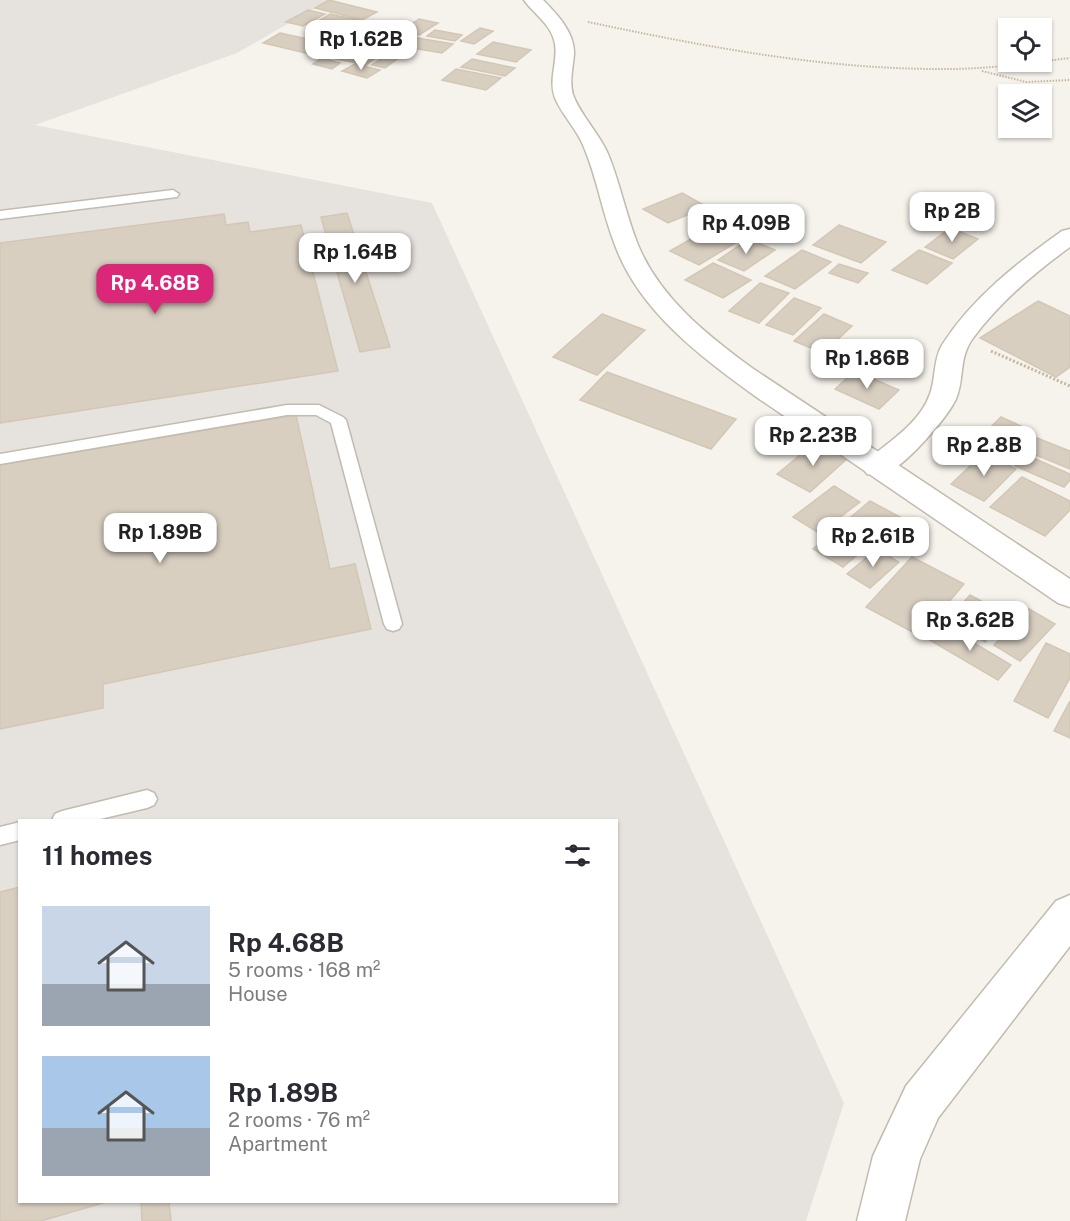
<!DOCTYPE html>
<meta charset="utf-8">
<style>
:root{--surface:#fff;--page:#f7f7f7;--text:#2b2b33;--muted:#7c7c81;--accent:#db2777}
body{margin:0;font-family:"Public Sans",sans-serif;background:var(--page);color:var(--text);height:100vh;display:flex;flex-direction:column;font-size:22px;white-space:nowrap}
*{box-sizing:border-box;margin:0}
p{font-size:20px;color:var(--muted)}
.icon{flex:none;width:33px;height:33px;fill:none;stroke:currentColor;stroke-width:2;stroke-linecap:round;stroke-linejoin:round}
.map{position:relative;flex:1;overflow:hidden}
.side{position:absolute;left:18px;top:819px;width:600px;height:384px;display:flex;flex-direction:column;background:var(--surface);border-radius:0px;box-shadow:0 2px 4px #0004}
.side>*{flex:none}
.buttons{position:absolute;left:998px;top:18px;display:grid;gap:12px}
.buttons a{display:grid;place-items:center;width:54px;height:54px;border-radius:0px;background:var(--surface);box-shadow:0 2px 4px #0004;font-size:30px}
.price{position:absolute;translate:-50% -51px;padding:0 14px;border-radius:12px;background:#fff;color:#222;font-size:20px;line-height:39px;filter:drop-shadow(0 2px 3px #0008)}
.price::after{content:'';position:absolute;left:50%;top:36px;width:18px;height:14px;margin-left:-9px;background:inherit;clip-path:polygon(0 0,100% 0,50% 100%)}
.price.current{background:var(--accent);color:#fff}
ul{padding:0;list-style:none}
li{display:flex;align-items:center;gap:18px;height:150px;padding:0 24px}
li span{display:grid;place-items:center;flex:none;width:168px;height:120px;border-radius:0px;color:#555}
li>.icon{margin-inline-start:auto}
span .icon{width:72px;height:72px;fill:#fffc;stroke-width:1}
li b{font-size:26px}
h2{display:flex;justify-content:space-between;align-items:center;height:72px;padding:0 24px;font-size:26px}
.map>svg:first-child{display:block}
.industrial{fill:#e6e2dd;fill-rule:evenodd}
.building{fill:#d8cfc1;stroke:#d3c7b4;stroke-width:1.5}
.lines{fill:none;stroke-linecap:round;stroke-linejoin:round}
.service-casing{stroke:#c2bbae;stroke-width:3}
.minor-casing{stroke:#c2bbae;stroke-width:3}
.tertiary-casing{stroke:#c2bbae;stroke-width:3}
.path-far1{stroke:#c4b79f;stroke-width:2;stroke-dasharray:1.5 1.5;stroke-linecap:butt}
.path{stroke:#c4b79f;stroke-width:3;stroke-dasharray:2 2;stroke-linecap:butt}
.service{fill:#fff;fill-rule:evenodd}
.minor{fill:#fff;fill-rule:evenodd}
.tertiary{fill:#fff;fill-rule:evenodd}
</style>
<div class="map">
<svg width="1070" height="1221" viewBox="0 0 1070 1221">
<rect width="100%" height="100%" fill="#f6f3ec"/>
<path class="industrial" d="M0,0H329L237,53L35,125L432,203L844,1103L806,1221H0ZM20,820H616V1202H20Z"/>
<path class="building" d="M329,0L377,12L362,20L315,8Z
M308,10L325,14L303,26L286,22Z
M330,14L374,24L361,32L317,22Z
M419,19L438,23L419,35L401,31Z
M382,23L405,27L385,41L362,37Z
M317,24L359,33L349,40L307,30Z
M480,28L493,31L474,44L461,41Z
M435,30L462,35L455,41L427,36Z
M280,33L331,44L314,55L263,43Z
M412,37L453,44L442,53L400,46Z
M359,39L393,46L378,56L345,49Z
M493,42L531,50L516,62L477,54Z
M337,50L376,58L366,65L328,57Z
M394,50L407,52L385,68L372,65Z
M322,58L340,63L332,69L313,64Z
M472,59L515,68L505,76L461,67Z
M355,64L380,70L367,78L342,71Z
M456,69L501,78L486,90L442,80Z
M682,193L707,207L668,223L643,209Z
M347,213L390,347L360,352L321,217Z
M224,214L226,225L248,222L250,232L301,225L338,371L0,423V243Z
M717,224L745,237L699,265L670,251Z
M839,225L886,242L861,263L813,245Z
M950,228L978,239L953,259L925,247Z
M749,239L775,250L744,271L718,260Z
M802,250L831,262L795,289L765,276Z
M919,250L952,263L927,284L892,270Z
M713,263L751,280L723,298L685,280Z
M839,264L868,273L858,283L829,273Z
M760,283L789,293L759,323L729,311Z
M794,298L821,308L793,335L766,325Z
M1038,301L1070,316V367L1056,377L980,338Z
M602,314L645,330L597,375L553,357Z
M824,314L852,326L823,353L794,341Z
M855,371L899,390L879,409L835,389Z
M607,372L736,419L711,449L580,400Z
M296,415L330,569L355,564L371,629L103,684V708L0,729V465Z
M1001,417L1032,431L1007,457L976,442Z
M1037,438L1070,451V469L1026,451Z
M816,442L848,458L810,492L777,474Z
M984,453L1016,469L984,501L951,484Z
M1024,454L1070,474V480L1064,487L1015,466Z
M1022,477L1070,501V510L1045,536L990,507Z
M834,486L860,502L819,533L793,517Z
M870,501L900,517L894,522L914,534L897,550L877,538L843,567L813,549Z
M877,549L899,562L870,588L847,574Z
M912,557L964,584L920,636L866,607Z
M970,595L1007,615L985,642L947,621Z
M1029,609L1055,624L1020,661L994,645Z
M942,624L1011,665L998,680L928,639Z
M1046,643L1070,654V678L1048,718L1014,701Z
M1070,701V738L1054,731Z
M20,887V1202H106L41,1221H0V892Z
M141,1202H169L171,1221H142Z"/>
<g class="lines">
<defs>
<path id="service" d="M173,190L179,194L177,197L0,219V211Z
M287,405H319L343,417L346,420L402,624L399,629L393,631L387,629L384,624L331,423L316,415H287L0,464V454Z
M147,790L154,793L157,799L154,805L147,808L96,820H52L55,814L62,811Z
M20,822V840L0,845V827Z"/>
<path id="minor" d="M1070,229V247C1034,273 1000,302 973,338C958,359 965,377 956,399C947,418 904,468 884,474C878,477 873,475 867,474L862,467L867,460C889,442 920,423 930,394C936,378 933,360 942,345C972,298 1017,263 1062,231Z
M1070,895V946L938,1118L920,1159L905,1221H857L873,1156L906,1086L1056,901Z"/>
<path id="tertiary" d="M524,0H543C557,14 575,33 574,54C573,68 569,81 573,95C581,116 599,133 608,154C620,183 626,215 638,245C660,298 707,335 752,368L1070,579V607L1058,603L755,396C700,356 639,311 615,245C602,212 597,177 583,145C576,128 562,115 555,98C548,79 558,63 555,44C552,25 535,15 524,0Z"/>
</defs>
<use href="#service" class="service-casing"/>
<use href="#minor" class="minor-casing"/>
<use href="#tertiary" class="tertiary-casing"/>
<path class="path-far1" d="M588,22C707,47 826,70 948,69C989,69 1029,63 1070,58
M982,71L1026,82L1070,80"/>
<path class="path" d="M991,351L1070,386"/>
<use href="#service" class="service"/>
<use href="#minor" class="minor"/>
<use href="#tertiary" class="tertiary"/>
</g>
</svg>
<div class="buttons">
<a><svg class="icon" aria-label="locate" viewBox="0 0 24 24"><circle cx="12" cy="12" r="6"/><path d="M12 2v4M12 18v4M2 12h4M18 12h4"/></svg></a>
<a><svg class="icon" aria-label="layers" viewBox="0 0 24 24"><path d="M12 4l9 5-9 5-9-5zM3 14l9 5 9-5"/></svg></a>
</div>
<b class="price" style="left:361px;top:71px">Rp 1.62B</b>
<b class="price" style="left:952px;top:243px">Rp 2B</b>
<b class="price" style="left:746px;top:255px">Rp 4.09B</b>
<b class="price" style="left:355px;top:284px">Rp 1.64B</b>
<b class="price current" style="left:155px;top:315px">Rp 4.68B</b>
<b class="price" style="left:867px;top:390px">Rp 1.86B</b>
<b class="price" style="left:813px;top:467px">Rp 2.23B</b>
<b class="price" style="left:984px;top:477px">Rp 2.8B</b>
<b class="price" style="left:160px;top:564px">Rp 1.89B</b>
<b class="price" style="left:873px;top:568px">Rp 2.61B</b>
<b class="price" style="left:970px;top:652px">Rp 3.62B</b>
<section class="side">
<h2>11 homes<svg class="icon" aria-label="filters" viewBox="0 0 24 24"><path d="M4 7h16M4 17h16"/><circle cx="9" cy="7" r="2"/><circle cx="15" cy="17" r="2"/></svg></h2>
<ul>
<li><span style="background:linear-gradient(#c9d6e8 65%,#9aa5b1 0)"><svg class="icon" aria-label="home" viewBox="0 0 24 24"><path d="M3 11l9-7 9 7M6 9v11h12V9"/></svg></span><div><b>Rp 4.68B</b><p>5 rooms · 168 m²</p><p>House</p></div></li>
<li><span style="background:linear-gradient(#a9c7e8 60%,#9aa5b1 0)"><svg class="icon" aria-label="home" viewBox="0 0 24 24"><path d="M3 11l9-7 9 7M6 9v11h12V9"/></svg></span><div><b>Rp 1.89B</b><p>2 rooms · 76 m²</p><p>Apartment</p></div></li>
</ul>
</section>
</div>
